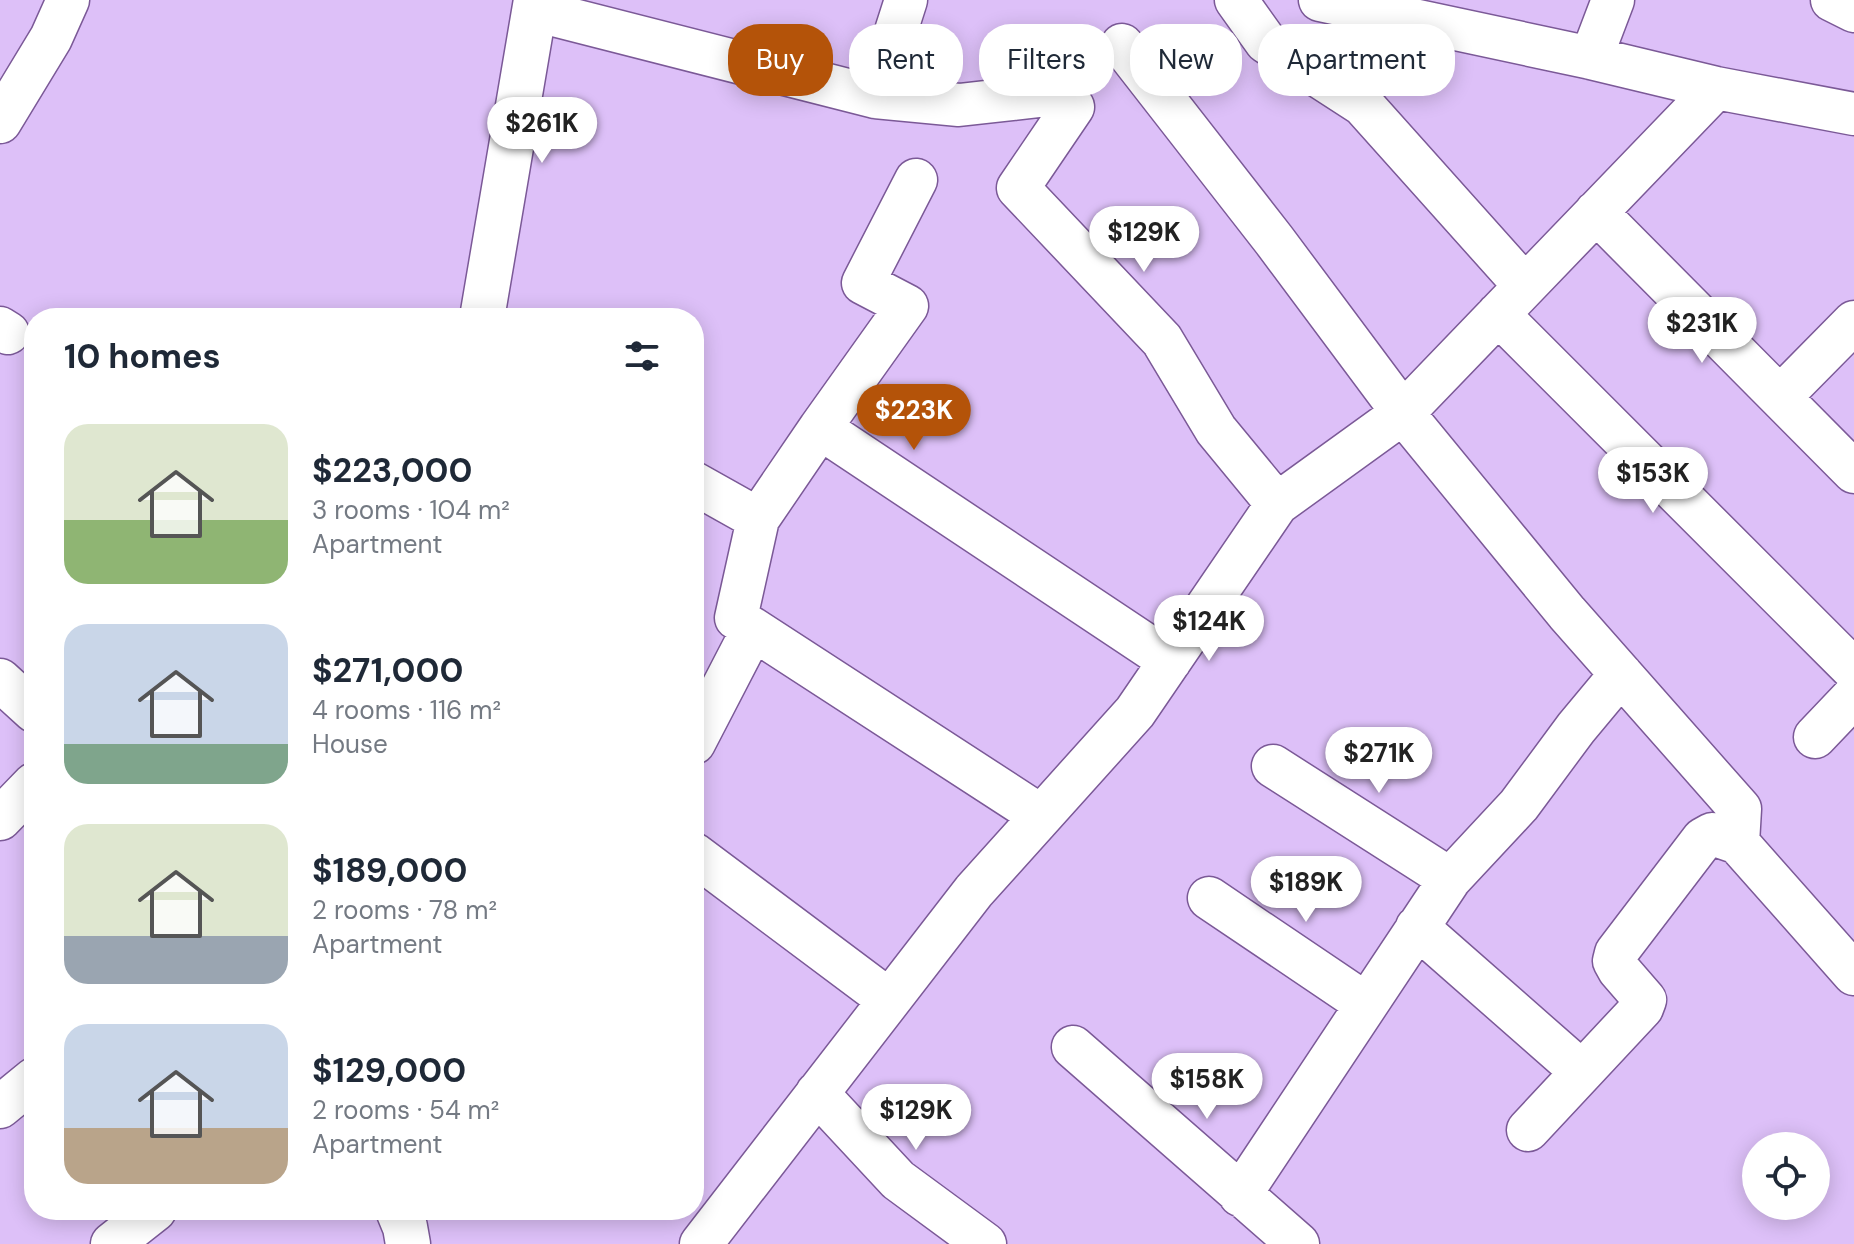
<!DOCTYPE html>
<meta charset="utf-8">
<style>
:root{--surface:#fff;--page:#f2f2f3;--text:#1f2937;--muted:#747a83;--accent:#b45309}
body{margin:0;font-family:"DM Sans",sans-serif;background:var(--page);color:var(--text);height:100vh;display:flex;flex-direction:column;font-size:30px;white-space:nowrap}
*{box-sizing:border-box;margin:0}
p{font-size:26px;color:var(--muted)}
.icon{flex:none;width:44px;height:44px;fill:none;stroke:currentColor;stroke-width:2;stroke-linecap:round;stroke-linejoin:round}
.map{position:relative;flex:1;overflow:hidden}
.details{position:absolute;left:24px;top:308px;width:680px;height:912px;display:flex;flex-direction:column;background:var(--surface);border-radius:32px;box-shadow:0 4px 20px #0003}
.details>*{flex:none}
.guide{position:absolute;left:728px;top:24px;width:760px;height:72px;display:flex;gap:16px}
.buttons{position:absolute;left:1742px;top:1132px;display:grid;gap:16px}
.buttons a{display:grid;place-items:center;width:88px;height:88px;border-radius:50%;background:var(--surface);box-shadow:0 4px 20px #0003;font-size:40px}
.price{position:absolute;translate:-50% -68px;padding:0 18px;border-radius:28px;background:#fff;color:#222;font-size:26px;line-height:52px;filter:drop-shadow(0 2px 4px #0008)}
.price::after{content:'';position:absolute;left:50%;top:48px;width:24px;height:18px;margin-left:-12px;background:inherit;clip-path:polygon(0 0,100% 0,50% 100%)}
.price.on{background:var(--accent);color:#fff}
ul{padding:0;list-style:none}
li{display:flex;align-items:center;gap:24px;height:200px;padding:0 40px}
li span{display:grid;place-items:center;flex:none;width:224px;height:160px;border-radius:24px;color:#555}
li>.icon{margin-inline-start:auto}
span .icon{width:96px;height:96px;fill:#fffc;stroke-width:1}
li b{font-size:34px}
h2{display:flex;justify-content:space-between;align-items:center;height:96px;padding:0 40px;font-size:34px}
.chip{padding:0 28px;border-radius:32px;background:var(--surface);box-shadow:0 4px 20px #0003;font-size:28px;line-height:72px}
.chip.on{background:var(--accent);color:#fff}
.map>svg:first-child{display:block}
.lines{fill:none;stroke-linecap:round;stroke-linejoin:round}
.minor-casing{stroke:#7b5997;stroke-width:45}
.major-casing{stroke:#7b5997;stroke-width:47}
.minor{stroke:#fff;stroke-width:42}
.major{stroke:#fff;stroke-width:44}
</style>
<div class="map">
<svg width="1854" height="1244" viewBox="0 0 1854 1244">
<rect width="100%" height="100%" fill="#ddc0f8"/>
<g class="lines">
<defs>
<path id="minor" d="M1236,0L1266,42L1363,105L1525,286
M1320,0L1591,58
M1613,0L1591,58L1716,88L1854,114
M1832,0L1854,11
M534,10L875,97L959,105L1057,94L1073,107L1018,188L1162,340L1216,430L1277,504
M1122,45L1274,240L1403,413L1567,613L1740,809L1738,843L1854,974
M875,97L906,0
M0,122L51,38L68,0
M916,180L863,283L907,306L820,428L1170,661
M1596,212L1854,472
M1498,314L1854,670
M0,328L8,333
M1780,397L1854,322
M820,428L758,519L736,618L1041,816
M694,483L758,519
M0,680L34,711
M1815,737L1854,696
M694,743L753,629
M1273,766L1450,879
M0,819L34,784
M694,854L889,1000
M1209,898L1366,1004
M1417,927L1582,1072
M1073,1047L1298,1244
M817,1093L898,1180L985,1244
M0,1107L34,1079
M1528,1130L1642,1008L1645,1000L1619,970L1614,961L1616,953L1703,839L1712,834L1738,843
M1240,1195L1450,879L1519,805L1576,728L1621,674
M112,1244L155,1210
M701,1244L974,891L1135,712L1277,504L1403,413L1716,88"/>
<path id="major" d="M482,318L536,0
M398,1210L405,1227L408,1244"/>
</defs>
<use href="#minor" class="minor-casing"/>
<use href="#major" class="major-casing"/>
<use href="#minor" class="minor"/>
<use href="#major" class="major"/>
</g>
</svg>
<div class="buttons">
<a><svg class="icon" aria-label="locate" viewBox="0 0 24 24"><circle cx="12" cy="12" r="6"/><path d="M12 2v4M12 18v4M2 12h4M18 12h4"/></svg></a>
</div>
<b class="price" style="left:542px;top:165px">$261K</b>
<b class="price" style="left:1144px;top:274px">$129K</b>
<b class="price" style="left:1702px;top:365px">$231K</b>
<b class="price on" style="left:914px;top:452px">$223K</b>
<b class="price" style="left:1653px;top:515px">$153K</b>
<b class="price" style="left:1209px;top:663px">$124K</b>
<b class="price" style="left:1379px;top:795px">$271K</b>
<b class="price" style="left:1306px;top:924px">$189K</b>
<b class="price" style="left:1207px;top:1121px">$158K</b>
<b class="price" style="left:916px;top:1152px">$129K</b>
<div class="guide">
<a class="chip on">Buy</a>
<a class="chip">Rent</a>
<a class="chip">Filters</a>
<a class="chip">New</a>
<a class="chip">Apartment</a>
</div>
<section class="details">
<h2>10 homes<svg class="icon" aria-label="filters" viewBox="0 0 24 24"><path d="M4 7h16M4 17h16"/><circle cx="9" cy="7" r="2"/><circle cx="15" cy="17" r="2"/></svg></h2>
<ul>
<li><span style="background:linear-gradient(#dfe7d0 60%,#8fb573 0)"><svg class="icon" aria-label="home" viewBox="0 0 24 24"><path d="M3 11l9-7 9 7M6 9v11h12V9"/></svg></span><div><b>$223,000</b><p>3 rooms · 104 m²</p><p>Apartment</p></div></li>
<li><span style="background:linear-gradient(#c9d6e8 75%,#7fa58c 0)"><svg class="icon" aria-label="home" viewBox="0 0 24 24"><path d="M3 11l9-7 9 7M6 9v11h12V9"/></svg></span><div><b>$271,000</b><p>4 rooms · 116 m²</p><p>House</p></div></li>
<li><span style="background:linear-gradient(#dfe7d0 70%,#9aa5b1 0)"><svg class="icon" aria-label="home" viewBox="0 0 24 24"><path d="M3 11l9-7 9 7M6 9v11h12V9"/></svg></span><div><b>$189,000</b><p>2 rooms · 78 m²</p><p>Apartment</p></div></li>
<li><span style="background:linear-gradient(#c9d6e8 65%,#b9a48a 0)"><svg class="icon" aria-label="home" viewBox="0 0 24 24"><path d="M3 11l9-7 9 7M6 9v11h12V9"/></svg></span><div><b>$129,000</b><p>2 rooms · 54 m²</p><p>Apartment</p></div></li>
</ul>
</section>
</div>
